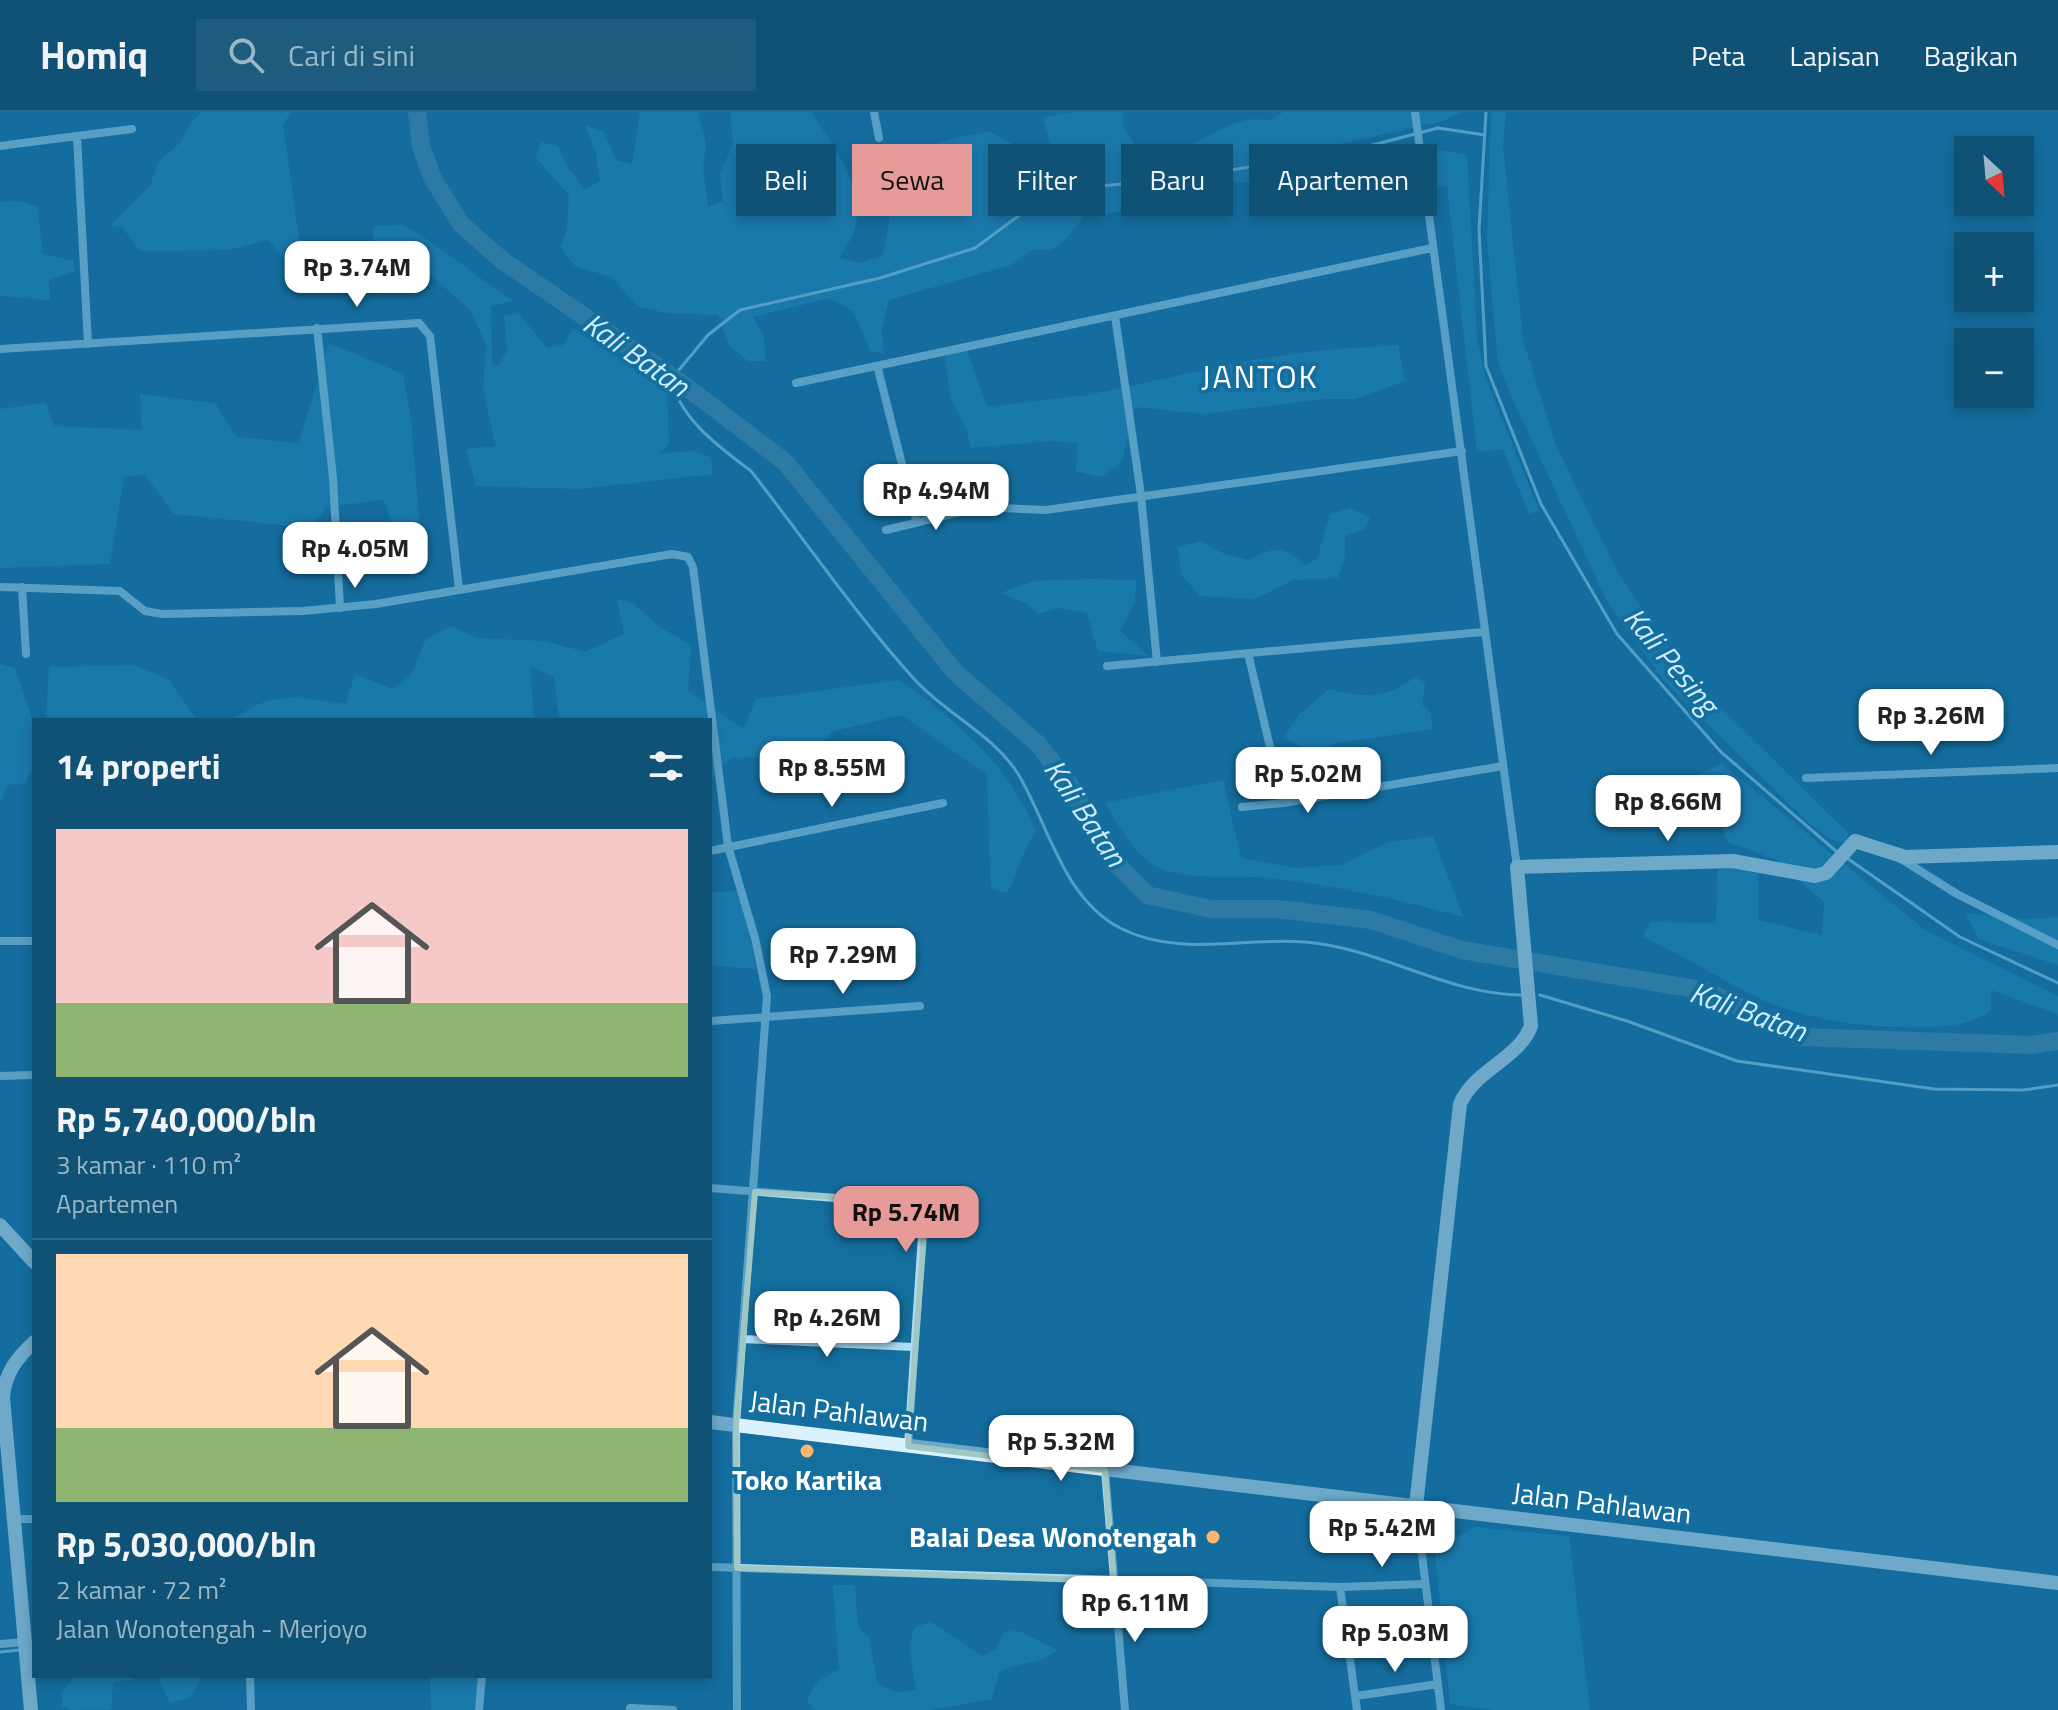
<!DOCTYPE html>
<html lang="id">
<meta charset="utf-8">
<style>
:root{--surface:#0f5276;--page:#1d5c7e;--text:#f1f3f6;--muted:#9bb6c5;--line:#2f6988;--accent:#e69b98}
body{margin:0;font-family:"Titillium Web",sans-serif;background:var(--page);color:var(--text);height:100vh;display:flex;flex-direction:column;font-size:30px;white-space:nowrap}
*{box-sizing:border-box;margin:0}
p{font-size:26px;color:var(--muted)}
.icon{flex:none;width:44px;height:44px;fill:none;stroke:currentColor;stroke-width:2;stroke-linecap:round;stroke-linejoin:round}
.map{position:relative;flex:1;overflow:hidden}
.details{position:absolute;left:32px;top:606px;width:680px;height:960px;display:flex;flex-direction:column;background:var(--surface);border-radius:0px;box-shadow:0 4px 12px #0003}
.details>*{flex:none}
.guide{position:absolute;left:736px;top:32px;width:760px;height:72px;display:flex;gap:16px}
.needle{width:52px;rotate:154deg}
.controls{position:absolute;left:1954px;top:24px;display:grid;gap:16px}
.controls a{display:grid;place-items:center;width:80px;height:80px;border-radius:0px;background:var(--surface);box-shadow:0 4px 12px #0003;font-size:40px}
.price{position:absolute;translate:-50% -68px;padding:0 18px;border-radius:16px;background:#fff;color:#222;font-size:26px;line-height:52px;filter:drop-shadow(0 2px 4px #0008)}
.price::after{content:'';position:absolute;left:50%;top:48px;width:24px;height:18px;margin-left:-12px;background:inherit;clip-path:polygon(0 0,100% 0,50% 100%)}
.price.current{background:var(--accent);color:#111}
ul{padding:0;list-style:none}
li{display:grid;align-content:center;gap:16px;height:424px;padding:0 24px}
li+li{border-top:2px solid var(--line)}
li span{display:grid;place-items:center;height:248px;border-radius:0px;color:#555}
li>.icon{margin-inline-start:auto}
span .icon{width:144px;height:144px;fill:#fffc;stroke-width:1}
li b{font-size:34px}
h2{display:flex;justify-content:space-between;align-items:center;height:96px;padding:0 24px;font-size:34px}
.pill{padding:0 28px;border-radius:0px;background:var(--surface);box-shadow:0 4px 12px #0003;font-size:28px;line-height:72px}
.pill.current{background:var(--accent);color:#111}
header{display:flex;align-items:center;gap:48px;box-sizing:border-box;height:112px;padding:0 40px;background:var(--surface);border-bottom:2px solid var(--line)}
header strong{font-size:38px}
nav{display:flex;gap:44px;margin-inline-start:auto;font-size:28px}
.search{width:560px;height:72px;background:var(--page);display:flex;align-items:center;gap:20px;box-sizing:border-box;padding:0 28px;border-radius:0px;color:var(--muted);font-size:30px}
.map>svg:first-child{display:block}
.green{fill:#2388bb}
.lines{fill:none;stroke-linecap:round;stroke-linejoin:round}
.stream{stroke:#9ddaf6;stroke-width:3}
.river{stroke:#4d8aab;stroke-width:18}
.street{stroke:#abdcf4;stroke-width:8}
.secondary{stroke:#dbf1fd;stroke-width:14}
.marked{fill:none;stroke:#9fc8c5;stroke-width:6;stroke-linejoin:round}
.poi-dot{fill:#ffb66e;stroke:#146e9e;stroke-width:3}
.labels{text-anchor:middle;stroke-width:8;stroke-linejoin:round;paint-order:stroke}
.street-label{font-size:28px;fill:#fff;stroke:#146e9e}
.poi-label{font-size:28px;font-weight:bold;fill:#fff;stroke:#146e9e}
.water-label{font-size:30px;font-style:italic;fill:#cdecfc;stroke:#146e9e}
.quarter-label{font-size:32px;letter-spacing:2px;fill:#fff;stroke:#146e9e}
</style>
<header>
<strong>Homiq</strong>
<div class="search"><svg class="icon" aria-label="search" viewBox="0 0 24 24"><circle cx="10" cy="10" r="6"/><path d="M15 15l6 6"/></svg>Cari di sini</div>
<nav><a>Peta</a><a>Lapisan</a><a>Bagikan</a></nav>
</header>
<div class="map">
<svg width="2058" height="1598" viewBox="0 0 2058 1598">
<rect width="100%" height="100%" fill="#146e9e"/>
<path class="green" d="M202,0H292L283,12L302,149L285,147L268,128L229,138L140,139L122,115L110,114L150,74L158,50L180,31L191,10Z
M640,0H698L706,31L703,56L708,95L723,89L720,62L733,32L730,0H811C832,33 868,78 854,119C851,128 844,138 839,146L859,151L881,145C892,113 892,86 887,53L905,40L960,25L990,20L1028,40L1053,42L1043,5L1074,0H1123V16L1139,38C1153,37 1169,38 1183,35C1214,26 1235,0 1270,9L1283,0H1462L1443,9L1298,41L1264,44L1251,71L1219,69L1156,96L1084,104L1067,126L1052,138H1032L1011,153L889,188L881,218L884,242L870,239L853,199L830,186L753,205L763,222L766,249H748L729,233L718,203L666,201L638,194L611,165L575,154L561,136L567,116L569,83L536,46L541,30L558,34L567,55L585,77L600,69L596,41L585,13L603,19L616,48L632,52Z
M1491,0H1506L1503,34L1523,228L1556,334L1617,459L1662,527L1726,601L1848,721L1846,731L1832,728L1812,714L1666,571L1608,491L1513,288L1498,251L1487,129Z
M1441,38L1467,43L1477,226L1486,268L1539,398L1529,402L1503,337L1477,340L1447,74L1432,75L1427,39Z
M19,89L37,94L43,142L74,149L75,160L49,168L50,188L0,184V90Z
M402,113C443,134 475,165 514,189L491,194L492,251L498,254L507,239L504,203L519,202L547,236L563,233L573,217L654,267L667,281L669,332L658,342L693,339L711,345L713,362L580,377L476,374L466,337L496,334L483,278L486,233L471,199L421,154L392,147L373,135L374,114Z
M329,231L403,262L411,307L422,445L405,449L384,388L326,395L313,416L174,402L144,362L124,365L110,452L0,456V297L46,291L54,314L142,318L140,282L215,291L237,325L299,331Z
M1398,233L1405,269L1355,287H1324L1204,302L1135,295L1121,351L1101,365L1076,359L1078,331L1048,329L971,336L967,319L950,285L945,242L967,238L987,295L1089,283L1240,250L1313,239Z
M1351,396L1370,406L1364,418L1345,424V444L1338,466L1293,468L1255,487L1200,484L1181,462L1178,435L1201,429L1224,442L1249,448C1274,434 1284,434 1305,453L1317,447L1330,402Z
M1090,467L1136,468L1135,489L1120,519L1149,544L1098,539L1087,501L1060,496L1038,502L1028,492L1001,481L1034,469Z
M617,487L634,492L658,514L691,533L688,579L744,617L756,587L900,568C957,610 1009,652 1036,720C1021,738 1019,761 1007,781L991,777L987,663L902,603L834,619L799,654L761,645L731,646L710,669V608H559L554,565L530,554L534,608H232C271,578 300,585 346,592L355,562L392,577L411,563L426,527L451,514L477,526L544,529L585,540L624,522Z
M0,552L15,556C27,592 48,637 25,671L7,673L0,692Z
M133,553L168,567L197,608H46L49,555Z
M1415,565L1425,571L1422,593L1431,601L1432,617L1337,631C1318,644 1303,638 1284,625L1300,602L1329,577C1363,586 1387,587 1415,565Z
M1721,651L1925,818L2058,884V902L1991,878V899C1962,916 1947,914 1915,915C1861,916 1801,907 1752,883C1715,864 1681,842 1643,825L1650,810L1716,811L1718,753L1758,756V808L1822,823L1824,790L1776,748L1728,730L1699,663Z
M1223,668L1241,746L1295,756L1341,753L1388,730L1433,724L1463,805C1399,787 1336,774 1270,766C1238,763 1188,769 1159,756C1134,744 1119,713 1104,691Z
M741,779L756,857L710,853V780Z
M1965,801L2027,807L2058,805V853L1979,827Z
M1474,1415L1569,1424L1590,1598H1493L1450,1592L1435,1439Z
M833,1473H855L858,1515L869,1526L877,1570C891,1580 899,1583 916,1577L909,1535L914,1516L931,1510L983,1544L996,1537L1005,1519L1021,1520L1057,1538C1033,1557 1024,1547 999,1560L992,1587L930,1598H816L807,1589C814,1571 821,1565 839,1558Z
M76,1564H131L132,1567L113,1571L111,1597L73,1598L62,1594V1580Z
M157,1564H202L190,1586L170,1591Z
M430,1564H479L476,1598H431Z"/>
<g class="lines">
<path class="stream" d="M1486,0L1479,118L1486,254L1541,392L1617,522L1721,640L1837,740
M1485,23L1438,16L1365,35L1190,65L1082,76L1024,100L975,136L880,166L740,198L708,223L673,265C674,303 723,338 751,359C805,428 856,503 915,568C947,603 998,625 1021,667C1049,716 1065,788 1120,816C1179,846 1243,825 1305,830C1380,836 1445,882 1521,883
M1847,746L1960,825L2058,871
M1540,883L1627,909L1737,949L1934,977L2023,978L2058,973
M0,1540L19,1538"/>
<path class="river" d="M417,0L421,34L432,65L461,112L503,149L680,270L785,350L955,560L1039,633L1071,675L1105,740L1147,783L1211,797H1278L1371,808L1462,838L1707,879L1802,925L2031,933L2058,929"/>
<path class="street" d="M874,0L879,26
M1415,0L1517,755
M0,34L77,24
M1115,204L1141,383L1157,550
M317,216L333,366L340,496
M88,232L77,24L132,17
M0,237L419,211L430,224L459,477
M878,257L916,408
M796,271L1432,136
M886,418L980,395L1046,398L1462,339
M0,475L120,479L145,499L162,502L303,499L376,492L672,442L688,445L693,455L728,734L755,826L767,884L736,1313L737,1598
M22,475L26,542
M1248,541L1283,691L1503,654
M1107,554L1483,520
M1806,666L2058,656
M1242,695L1283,691
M710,739L943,691
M1901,747L1957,782L2058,833
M0,829H34
M710,909L920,894
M0,964L34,963
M710,1076L924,1093L908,1334
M742,1227L913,1235
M1105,1358L1125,1598
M1416,1394L1441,1598
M13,1407H34
M710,1455L1340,1475L1357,1598
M1340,1475L1425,1472
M0,1532L24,1530
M250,1564L251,1598
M1356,1584L1438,1572
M630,1596L673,1598
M479,1598L482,1564"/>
<path class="secondary" d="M0,1113L34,1150
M710,1310L2058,1471
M1416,1394L1460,992C1474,958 1519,947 1531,914L1517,755L1733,749L1815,764L1826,761L1855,729L1905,745L2058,740
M31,1598L3,1286C5,1261 16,1247 34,1230"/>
</g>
<path d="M0 0H2058V1598H0ZM755,1080L921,1090L926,1096L908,1334L1105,1358L1114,1469L737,1456L736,1313Z" fill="#146e9e" fill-opacity=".55" fill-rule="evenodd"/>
<path class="marked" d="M755,1080L921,1090L926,1096L908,1334L1105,1358L1114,1469L737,1456L736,1313Z"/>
<g class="poi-dot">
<circle cx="807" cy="1339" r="8"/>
<circle cx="1213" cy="1425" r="8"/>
</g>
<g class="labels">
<g class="street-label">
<text transform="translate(839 1299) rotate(7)" y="10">Jalan Pahlawan</text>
<text transform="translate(1602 1391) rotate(7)" y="10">Jalan Pahlawan</text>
</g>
<g class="poi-label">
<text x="807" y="1378">Toko Kartika</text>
<text x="1197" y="1435" text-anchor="end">Balai Desa Wonotengah</text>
</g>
<g class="water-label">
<text transform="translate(636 243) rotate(35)" y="10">Kali Batan</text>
<text transform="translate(1671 549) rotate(50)" y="10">Kali Pesing</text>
<text transform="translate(1085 701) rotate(56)" y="10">Kali Batan</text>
<text transform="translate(1748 900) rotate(20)" y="10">Kali Batan</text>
</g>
<g class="quarter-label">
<text x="1260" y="276">JANTOK</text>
</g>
</g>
</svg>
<div class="controls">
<a><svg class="needle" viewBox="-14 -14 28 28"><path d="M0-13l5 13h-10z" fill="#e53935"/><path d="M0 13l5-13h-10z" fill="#9bb6c5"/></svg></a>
<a>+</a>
<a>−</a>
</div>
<b class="price" style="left:357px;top:197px">Rp 3.74M</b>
<b class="price" style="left:936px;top:420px">Rp 4.94M</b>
<b class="price" style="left:355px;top:478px">Rp 4.05M</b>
<b class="price" style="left:1931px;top:645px">Rp 3.26M</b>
<b class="price" style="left:832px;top:697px">Rp 8.55M</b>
<b class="price" style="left:1308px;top:703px">Rp 5.02M</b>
<b class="price" style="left:1668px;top:731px">Rp 8.66M</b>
<b class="price" style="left:843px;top:884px">Rp 7.29M</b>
<b class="price current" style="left:906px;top:1142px">Rp 5.74M</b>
<b class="price" style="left:827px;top:1247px">Rp 4.26M</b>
<b class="price" style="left:1061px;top:1371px">Rp 5.32M</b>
<b class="price" style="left:1382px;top:1457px">Rp 5.42M</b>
<b class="price" style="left:1135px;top:1532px">Rp 6.11M</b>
<b class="price" style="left:1395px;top:1562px">Rp 5.03M</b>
<div class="guide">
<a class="pill">Beli</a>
<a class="pill current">Sewa</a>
<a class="pill">Filter</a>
<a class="pill">Baru</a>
<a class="pill">Apartemen</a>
</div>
<section class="details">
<h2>14 properti<svg class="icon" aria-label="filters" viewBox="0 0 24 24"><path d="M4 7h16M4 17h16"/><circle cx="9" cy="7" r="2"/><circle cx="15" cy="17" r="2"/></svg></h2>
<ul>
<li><span style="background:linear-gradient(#f6c9c9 70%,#8fb573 0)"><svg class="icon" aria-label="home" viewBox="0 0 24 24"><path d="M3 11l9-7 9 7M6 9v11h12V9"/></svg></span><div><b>Rp 5,740,000/bln</b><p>3 kamar · 110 m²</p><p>Apartemen</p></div></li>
<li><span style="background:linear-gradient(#ffd9b3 70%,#8fb573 0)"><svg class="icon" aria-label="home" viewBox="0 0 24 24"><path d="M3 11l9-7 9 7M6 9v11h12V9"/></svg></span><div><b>Rp 5,030,000/bln</b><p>2 kamar · 72 m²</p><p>Jalan Wonotengah - Merjoyo</p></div></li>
</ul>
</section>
</div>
